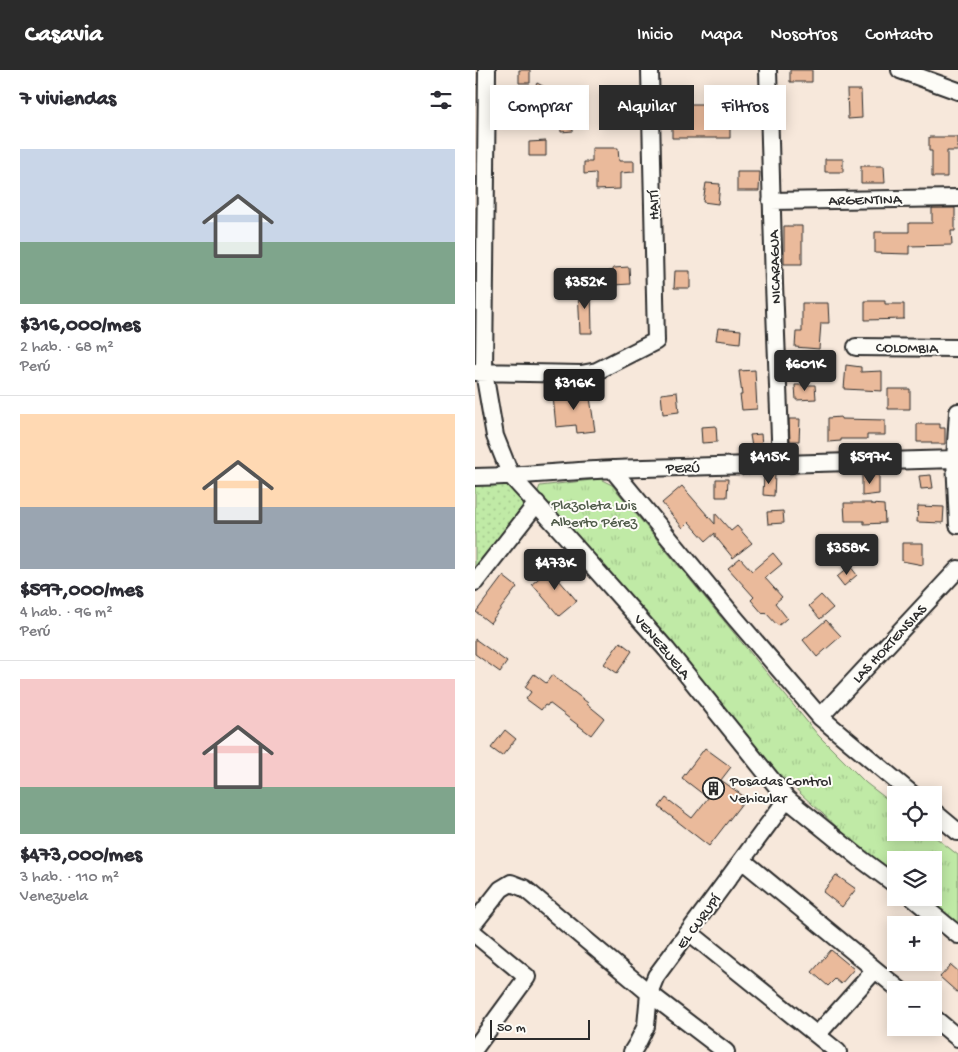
<!DOCTYPE html>
<html lang="es">
<meta charset="utf-8">
<style>
:root{--surface:#fff;--page:#f7f7f7;--text:#2b2b33;--muted:#7c7c81;--line:#e1e1e2;--accent:#2b2b2b}
body{margin:0;font-family:"Gochi Hand",sans-serif;background:var(--page);color:var(--text);height:100vh;display:flex;flex-direction:column;font-size:19px;white-space:nowrap}
*{box-sizing:border-box;margin:0}
p{font-size:16px;color:var(--muted)}
.icon{flex:none;width:28px;height:28px;fill:none;stroke:currentColor;stroke-width:2;stroke-linecap:round;stroke-linejoin:round}
.map{position:relative;flex:1;overflow:hidden}
.sheet{display:flex;flex-direction:column;background:var(--surface);width:475px}
.sheet>*{flex:none}
.guide{position:absolute;left:15px;top:15px;width:392px;height:45px;display:flex;gap:10px}
.tools{position:absolute;left:412px;top:716px;display:grid;gap:10px}
.tools a{display:grid;place-items:center;width:55px;height:55px;border-radius:0px;background:var(--surface);box-shadow:0 2px 12px #0003;font-size:25px}
.scale{position:absolute;left:15px;bottom:12px;width:100px;box-sizing:border-box;padding-left:5px;border:2px solid #2b2b2b;border-top:0;font-size:14px;line-height:18px;white-space:nowrap;color:#2b2b2b;-webkit-text-stroke:4px #fdfcf7;paint-order:stroke}
.price{position:absolute;translate:-50% -42px;padding:0 11px;border-radius:5px;background:var(--accent);color:#fff;font-size:16px;line-height:32px;filter:drop-shadow(0 1px 2px #0008)}
.price::after{content:'';position:absolute;left:50%;top:30px;width:15px;height:11px;margin-left:-8px;background:inherit;clip-path:polygon(0 0,100% 0,50% 100%)}
.price.active{background:#222;color:#fff}
ul{padding:0;list-style:none}
li{display:grid;align-content:center;gap:10px;height:265px;padding:0 20px}
li+li{border-top:1px solid var(--line)}
li span{display:grid;place-items:center;height:155px;border-radius:0px;color:#555}
li>.icon{margin-inline-start:auto}
span .icon{width:90px;height:90px;fill:#fffc;stroke-width:1}
li b{font-size:21px}
h2{display:flex;justify-content:space-between;align-items:center;height:60px;padding:0 20px;font-size:21px}
.tag{padding:0 18px;border-radius:0px;background:var(--surface);box-shadow:0 2px 12px #0003;font-size:18px;line-height:45px}
.tag.active{background:var(--accent);color:#fff}
header{display:flex;align-items:center;gap:30px;box-sizing:border-box;height:70px;padding:0 25px;background:var(--accent);color:#fff}
header strong{font-size:24px}
nav{display:flex;gap:28px;margin-inline-start:auto;font-size:18px}
main{display:flex;flex:1;min-height:0}
.map>svg:first-child{display:block}
.grass{fill:url(#grass-dots);stroke:#768a68}
.park{fill:url(#park-tufts);stroke:#768a68}
.building{fill:#eaba9b;stroke:#2b2b2b}
.lines{fill:none;stroke-linecap:round;stroke-linejoin:round}
.street-casing{stroke:#2b2b2b;stroke-width:20}
.street{stroke:#fdfcf7;stroke-width:16}
.labels{text-anchor:middle;stroke-width:4;stroke-linejoin:round;paint-order:stroke}
.street-label{font-size:15px;fill:#2b2b2b;stroke:#fdfcf7}
.park-label{font-size:15px;fill:#505b4a;stroke:#fdfcf7}
.poi-label{font-size:15px;fill:#2b2b2b;stroke:#fdfcf7;text-anchor:start}
</style>
<header>
<strong>Casavia</strong>
<nav><a>Inicio</a><a>Mapa</a><a>Nosotros</a><a>Contacto</a></nav>
</header>
<main>
<section class="sheet">
<h2>7 viviendas<svg class="icon" aria-label="filters" viewBox="0 0 24 24"><path d="M4 7h16M4 17h16"/><circle cx="9" cy="7" r="2"/><circle cx="15" cy="17" r="2"/></svg></h2>
<ul>
<li><span style="background:linear-gradient(#c9d6e8 60%,#7fa58c 0)"><svg class="icon" aria-label="home" viewBox="0 0 24 24"><path d="M3 11l9-7 9 7M6 9v11h12V9"/></svg></span><div><b>$316,000/mes</b><p>2 hab. · 68 m²</p><p>Perú</p></div></li>
<li><span style="background:linear-gradient(#ffd9b3 60%,#9aa5b1 0)"><svg class="icon" aria-label="home" viewBox="0 0 24 24"><path d="M3 11l9-7 9 7M6 9v11h12V9"/></svg></span><div><b>$597,000/mes</b><p>4 hab. · 96 m²</p><p>Perú</p></div></li>
<li><span style="background:linear-gradient(#f6c9c9 70%,#7fa58c 0)"><svg class="icon" aria-label="home" viewBox="0 0 24 24"><path d="M3 11l9-7 9 7M6 9v11h12V9"/></svg></span><div><b>$473,000/mes</b><p>3 hab. · 110 m²</p><p>Venezuela</p></div></li>
</ul>
</section>
<div class="map">
<svg width="483" height="982" viewBox="0 0 483 982">
<defs>
<pattern id="grass-dots" width="8" height="8" patternUnits="userSpaceOnUse" patternTransform="scale(1.25)"><rect width="8" height="8" fill="#c0eaa6"/><path d="M2 2h.1M6 6h.1" fill="none" stroke="#a5c98f" stroke-width="1.8" stroke-linecap="round"/></pattern>
<pattern id="park-tufts" width="24" height="20" patternUnits="userSpaceOnUse" patternTransform="scale(1.25)"><rect width="24" height="20" fill="#c0eaa6"/><path d="M3 7l-1-3M5 7V3M7 7l1-3M15 17l-1-3M17 17v-4M19 17l1-3" fill="none" stroke="#a5c98f"/></pattern>
</defs>
<rect width="100%" height="100%" fill="#f7e8db"/>
<filter id="ink" filterUnits="userSpaceOnUse"><feTurbulence type="fractalNoise" baseFrequency=".02" numOctaves="2"/><feDisplacementMap in="SourceGraphic" scale="10" xChannelSelector="R" yChannelSelector="G"/><feConvolveMatrix kernelMatrix="1 2 1 2 8 2 1 2 1" color-interpolation-filters="sRGB"/></filter>
<g filter="url(#ink)">
<path class="grass" d="M26,409L63,438L0,519V414Z"/>
<path class="park" d="M125,409L137,415L343,665L391,713L421,736V762L455,763L483,785V861L439,828H459V790H421V811L302,702L61,426L65,416Z"/>
<path class="building" d="M44,0H55V13H44Z
M315,0H337V12H315Z
M62,13L83,24L74,42L53,32Z
M372,20H386L387,48L373,49Z
M197,34H255V68H197Z
M98,50V61L86,62L85,51Z
M454,67H483V81H472V107H457V81H454Z
M71,71V86H54V72Z
M117,78H143L144,91H159V102L145,103V119L121,120V103L109,104V92H117Z
M350,89H368V102H350Z
M386,96H409L410,113H386Z
M262,102H285L284,121H262Z
M231,113L245,114L243,134L228,132Z
M457,138H480V161H476L477,175L434,176V184L400,183V162H434V153H457Z
M309,156H327V194H309Z
M154,197L155,214L139,215V211H133V201H138V198Z
M200,201H215V218H199Z
M103,217H116L117,263H105Z
M390,231H410V234H429V249L390,250Z
M327,233H353L354,253H346L344,279L320,277L321,262H327Z
M243,258L266,260L265,273L241,270Z
M371,295L386,297V302L407,301V321L369,319Z
M280,300L282,339L267,340L265,325H267L264,301Z
M320,315H340L341,329L321,330Z
M413,319H435V339H413Z
M114,321L120,361L102,363L101,355L81,357L78,326Z
M202,322L204,342L188,344L186,324Z
M366,347V349L410,350V365H392V369H366V371L353,372V348Z
M314,349H325L324,371H315Z
M442,354H465V358H470V374H456V372H442Z
M241,356L242,372L227,373L226,357Z
M286,364L287,376L277,377L275,365Z
M289,404H300L299,426L288,425Z
M387,404H404V424L387,426Z
M456,405L458,418L446,419L444,406Z
M241,409H253L252,427H241Z
M207,416L240,454V443L256,461L262,456L277,473L258,488L240,466V463L231,471L214,452L208,458L187,433Z
M369,433H396V434L409,435L410,453L389,454V451H370Z
M443,436L469,437L468,453L442,452Z
M308,441L309,453L293,454L292,442Z
M427,473H448V495L427,491Z
M298,483L307,494L290,508L307,527L300,533L312,548L303,556L290,542L288,544L276,530L279,527L253,498L265,488L277,501Z
M80,495L89,506L84,510L102,531L84,546L57,514Z
M375,496L382,505L369,516L362,507Z
M28,506L42,517L15,553L1,542Z
M346,525L358,538L345,549L334,536Z
M351,550L366,566L342,587L328,570Z
M0,569L32,592L25,602L0,584Z
M145,572L157,581L142,603L129,594Z
M59,604L71,613L77,605L113,633L112,634L129,648L116,665L74,633L72,636L70,635L66,640L51,629L56,622L50,617Z
M30,660L41,669L27,686L16,678Z
M230,678L256,697L246,710L271,728L234,776L184,737L191,728L217,748L233,728L207,708Z
M361,805L381,819L367,837L348,822Z
M356,880L379,899L366,914L360,909L353,916L337,902Z
M476,895L483,901V923L465,907Z"/>
<g class="lines">
<defs>
<path id="street" d="M12,0L9,302L20,366L36,406L90,465L192,580L312,729L386,789L421,815
M293,0L299,214L306,393
M425,0L483,21
M296,131L483,128
M381,277L483,278
M0,302L106,304L122,301L181,271L175,0
M483,342L480,389L483,455
M137,399L260,548L345,647L438,725
M0,407C47,406 93,401 140,399C253,395 366,392 480,389
M0,512L62,433
M345,647L483,499
M459,742L483,762
M267,790L425,920
M438,828L483,865
M0,852L26,819L36,813L49,818L174,923L251,982
M214,862L363,982
M0,864L52,907L0,978
M459,948L483,968
M342,965L400,900
M157,982L162,974L171,956L174,923L181,906L312,729"/>
</defs>
<use href="#street" class="street-casing"/>
<use href="#street" class="street"/>
</g>
</g>
<defs>
<symbol id="building-ring" viewBox="-11 -11 22 22"><circle r="9.5" fill="#fdfcf7" stroke="#2b2b2b" stroke-width="1.5"/><path d="M-4-6H4V6H1V3H-1V6H-4ZM-2.5-4.3h1.7v1.8h-1.7ZM.8-4.3h1.7v1.8H.8ZM-2.5-1h1.7V.8h-1.7ZM.8-1h1.7V.8H.8Z" fill="#2b2b2b"/></symbol>
</defs>
<g fill-rule="evenodd">
<use href="#building-ring" x="226" y="706" width="25" height="25"/>
</g>
<g class="labels">
<g class="street-label">
<text transform="translate(390 129) rotate(-1)" y="5">ARGENTINA</text>
<text transform="translate(178 135) rotate(-91)" y="5">HAITÍ</text>
<text transform="translate(299 197) rotate(-92)" y="5">NICARAGUA</text>
<text transform="translate(432 277) rotate(1)" y="5">COLOMBIA</text>
<text transform="translate(208 397) rotate(-2)" y="5">PERÚ</text>
<text transform="translate(414 573) rotate(-47)" y="5">LAS HORTENSIAS</text>
<text transform="translate(188 576) rotate(50)" y="5">VENEZUELA</text>
<text transform="translate(223 851) rotate(-53)" y="5">EL CURUPÍ</text>
</g>
<g class="park-label">
<text x="119" y="439">Plazoleta Luis<tspan x="119" dy="17">Alberto Pérez</tspan></text>
</g>
<g class="poi-label">
<text x="255" y="715">Posadas Control<tspan x="255" dy="17">Vehicular</tspan></text>
</g>
</g>
</svg>
<div class="tools">
<a><svg class="icon" aria-label="locate" viewBox="0 0 24 24"><circle cx="12" cy="12" r="6"/><path d="M12 2v4M12 18v4M2 12h4M18 12h4"/></svg></a>
<a><svg class="icon" aria-label="layers" viewBox="0 0 24 24"><path d="M12 4l9 5-9 5-9-5zM3 14l9 5 9-5"/></svg></a>
<a>+</a>
<a>−</a>
</div>
<div class="scale">50 m</div>
<b class="price" style="left:110px;top:240px">$352K</b>
<b class="price" style="left:330px;top:322px">$601K</b>
<b class="price active" style="left:99px;top:341px">$316K</b>
<b class="price" style="left:294px;top:415px">$415K</b>
<b class="price" style="left:395px;top:415px">$597K</b>
<b class="price" style="left:372px;top:506px">$358K</b>
<b class="price" style="left:80px;top:521px">$473K</b>
<div class="guide">
<a class="tag">Comprar</a>
<a class="tag active">Alquilar</a>
<a class="tag">Filtros</a>
</div>
</div>
</main>
